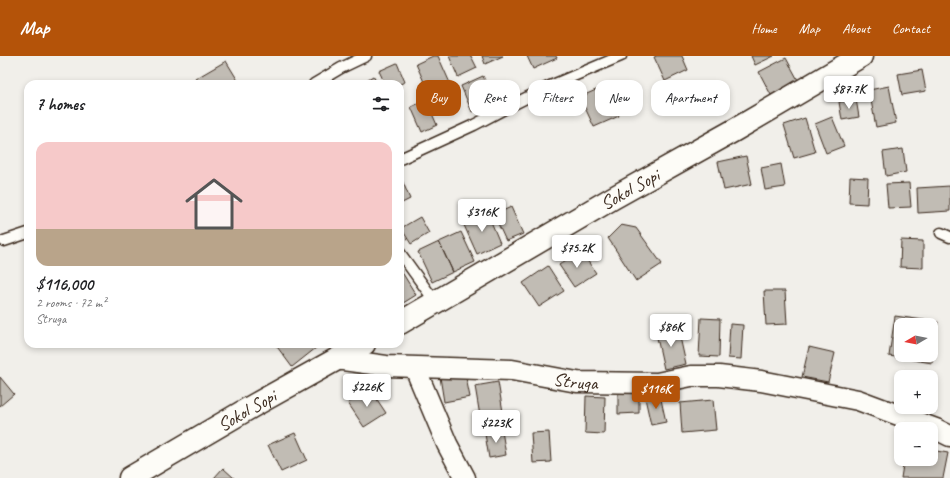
<!DOCTYPE html>
<meta charset="utf-8">
<style>
:root{--surface:#fff;--page:#f2f2f2;--text:#202124;--muted:#757577;--line:#e0e0e0;--accent:#b45309}
body{margin:0;font-family:Caveat,sans-serif;background:var(--page);color:var(--text);height:100vh;display:flex;flex-direction:column;font-size:15px;white-space:nowrap}
*{box-sizing:border-box;margin:0}
p{font-size:13px;color:var(--muted)}
.icon{flex:none;width:22px;height:22px;fill:none;stroke:currentColor;stroke-width:2;stroke-linecap:round;stroke-linejoin:round}
.map{position:relative;flex:1;overflow:hidden}
.sheet{position:absolute;left:24px;top:24px;width:380px;height:268px;display:flex;flex-direction:column;background:var(--surface);border-radius:12px;box-shadow:0 2px 6px #0003}
.sheet>*{flex:none}
.banner{position:absolute;left:416px;top:24px;width:380px;height:36px;display:flex;gap:8px}
.needle{width:26px;rotate:260deg}
.controls{position:absolute;left:894px;top:262px;display:grid;gap:8px}
.controls a{display:grid;place-items:center;width:44px;height:44px;border-radius:8px;background:var(--surface);box-shadow:0 2px 6px #0003;font-size:20px}
.price{position:absolute;translate:-50% -34px;padding:0 9px;border-radius:4px;background:#fff;color:#222;font-size:13px;line-height:26px;filter:drop-shadow(0 1px 2px #0008)}
.price::after{content:'';position:absolute;left:50%;top:24px;width:12px;height:9px;margin-left:-6px;background:inherit;clip-path:polygon(0 0,100% 0,50% 100%)}
.price.current{background:var(--accent);color:#fff}
ul{padding:0;list-style:none}
li{display:grid;align-content:center;gap:8px;height:212px;padding:0 12px}
li+li{border-top:1px solid var(--line)}
li span{display:grid;place-items:center;height:124px;border-radius:12px;color:#555}
li>.icon{margin-inline-start:auto}
span .icon{width:72px;height:72px;fill:#fffc;stroke-width:1}
li b{font-size:17px}
h2{display:flex;justify-content:space-between;align-items:center;height:48px;padding:0 12px;font-size:17px}
.chip{padding:0 14px;border-radius:12px;background:var(--surface);box-shadow:0 2px 6px #0003;font-size:14px;line-height:36px}
.chip.current{background:var(--accent);color:#fff}
header{display:flex;align-items:center;gap:24px;box-sizing:border-box;height:56px;padding:0 20px;background:var(--accent);color:#fff}
header strong{font-size:19px}
nav{display:flex;gap:22px;margin-inline-start:auto;font-size:14px}
.map>svg:first-child{display:block}
.building{fill:#c1bcb4;stroke:#3b2a1e;fill-rule:evenodd}
.lines{fill:none;stroke-linecap:round;stroke-linejoin:round}
.lane-casing{stroke:#3b2a1e;stroke-width:13}
.street-casing{stroke:#3b2a1e;stroke-width:23}
.secondary-casing{stroke:#3b2a1e;stroke-width:25}
.lane{stroke:#fdfcf7;stroke-width:10}
.street{stroke:#fdfcf7;stroke-width:20}
.secondary{stroke:#fdfcf7;stroke-width:22}
.labels{text-anchor:middle;stroke-width:4;stroke-linejoin:round;paint-order:stroke}
.street-label{font-size:19px;fill:#3b2a1e;stroke:#fdfcf7}
</style>
<header>
<strong>Map</strong>
<nav><a>Home</a><a>Map</a><a>About</a><a>Contact</a></nav>
</header>
<div class="map">
<svg width="950" height="422" viewBox="0 0 950 422">
<rect width="100%" height="100%" fill="#f1efea"/>
<filter id="ink" filterUnits="userSpaceOnUse"><feTurbulence type="fractalNoise" baseFrequency=".025" numOctaves="2"/><feDisplacementMap in="SourceGraphic" scale="8" xChannelSelector="R" yChannelSelector="G"/><feConvolveMatrix kernelMatrix="1 2 1 2 8 2 1 2 1" color-interpolation-filters="sRGB"/></filter>
<g filter="url(#ink)">
<path class="building" d="M433,0H438L450,27L429,37L416,8Z
M449,0H471L477,12L458,21Z
M482,0H503L485,8Z
M527,0H556L557,2L533,13Z
M657,0H682L688,14L665,25L654,1Z
M751,0H774L755,9Z
M786,2L798,24L771,39L759,16Z
M226,5L240,28H198L195,23Z
M397,7L405,26L400,28H385L379,15Z
M922,14L926,35L902,39L898,18Z
M373,20L378,28H360Z
M483,20L495,46L472,56L461,30Z
M605,30L619,60L594,71L580,41Z
M889,30L896,67L876,71L869,34Z
M856,43L859,61L842,64L839,46Z
M426,44L437,69L422,76L411,51Z
M832,61L844,90L826,97L815,68Z
M805,62L815,96L794,102L784,69Z
M903,93L906,116L886,120L883,96Z
M746,100L752,128L724,134L718,106Z
M781,108L785,131L765,134L761,112Z
M850,121L868,122L867,148L849,147Z
M402,124L410,143L400,148V125Z
M909,127L911,151L888,152L886,128Z
M950,130V155L918,157L917,132Z
M511,151L523,178L506,185L494,159Z
M487,156L500,187L477,198L463,167Z
M420,161L429,177L411,188L401,172Z
M621,169L636,172L662,208L636,225L608,182Z
M461,176L475,206L453,216L439,186Z
M901,184L923,185V212L900,211Z
M439,186L453,216L432,226L418,196Z
M580,194L596,217L574,231L559,209Z
M548,210L564,235L539,251L523,227Z
M400,213L416,239L400,249Z
M764,235H785L787,268L766,269Z
M895,260L938,266L932,307L889,300ZM901,269H931V299H901Z
M701,262L720,263L719,301L699,300Z
M730,268L743,269L741,303L728,302Z
M678,272L686,308L664,313L656,277Z
M275,288H321L292,311Z
M809,291L835,297L828,326L802,321Z
M465,317L470,341L444,346L440,321Z
M0,321L14,338L0,350Z
M498,326L503,356L480,360L475,330Z
M370,333L386,357L364,371L348,347Z
M618,336H639V357L618,358Z
M660,339L666,366L651,369L645,342Z
M586,340L605,341L604,378L585,377Z
M713,344L716,374L682,377L680,347Z
M502,375L506,399L489,402L485,378Z
M549,376L551,406L533,407L531,377Z
M295,377L307,404L281,416L268,389Z
M931,394L948,397L943,422H901L904,403H931Z
M223,412L234,422H214Z"/>
<g class="lines">
<defs>
<path id="lane" d="M314,28L341,12L366,0
M400,103L474,69L514,48L550,30L621,0
M941,177L950,181
M4,185L28,177
M400,197L436,247"/>
<g id="street">
<path id="s1" d="M336,303L386,310L512,314L577,326L657,327L691,320H719L761,325L858,344L936,373L950,380"/>
<path d="M415,312L447,388L465,422"/>
</g>
<g id="secondary">
<path id="s2" d="M400,267L613,142L733,75L861,0"/>
<path id="s3" d="M130,422L251,351L364,288"/>
</g>
</defs>
<use href="#lane" class="lane-casing"/>
<use href="#street" class="street-casing"/>
<use href="#secondary" class="secondary-casing"/>
<use href="#lane" class="lane"/>
<use href="#street" class="street"/>
<use href="#secondary" class="secondary"/>
</g>
</g>
<g class="labels">
<g class="street-label">
<text dy="7" stroke="none"><textPath href="#s2" startOffset="266">Sokol Sopi</textPath></text>
<text dy="7" stroke="none"><textPath href="#s1" startOffset="241">Struga</textPath></text>
<text dy="7" stroke="none"><textPath href="#s3" startOffset="135">Sokol Sopi</textPath></text>
</g>
</g>
</svg>
<div class="controls">
<a><svg class="needle" viewBox="-14 -14 28 28"><path d="M0-13l5 13h-10z" fill="#e53935"/><path d="M0 13l5-13h-10z" fill="#757577"/></svg></a>
<a>+</a>
<a>−</a>
</div>
<b class="price" style="left:849px;top:54px">$87.7K</b>
<b class="price" style="left:482px;top:177px">$316K</b>
<b class="price" style="left:577px;top:213px">$75.2K</b>
<b class="price" style="left:671px;top:292px">$86K</b>
<b class="price" style="left:367px;top:352px">$226K</b>
<b class="price current" style="left:656px;top:354px">$116K</b>
<b class="price" style="left:496px;top:388px">$223K</b>
<div class="banner">
<a class="chip current">Buy</a>
<a class="chip">Rent</a>
<a class="chip">Filters</a>
<a class="chip">New</a>
<a class="chip">Apartment</a>
</div>
<section class="sheet">
<h2>7 homes<svg class="icon" aria-label="filters" viewBox="0 0 24 24"><path d="M4 7h16M4 17h16"/><circle cx="9" cy="7" r="2"/><circle cx="15" cy="17" r="2"/></svg></h2>
<ul>
<li><span style="background:linear-gradient(#f6c9c9 70%,#b9a48a 0)"><svg class="icon" aria-label="home" viewBox="0 0 24 24"><path d="M3 11l9-7 9 7M6 9v11h12V9"/></svg></span><div><b>$116,000</b><p>2 rooms · 72 m²</p><p>Struga</p></div></li>
</ul>
</section>
</div>
